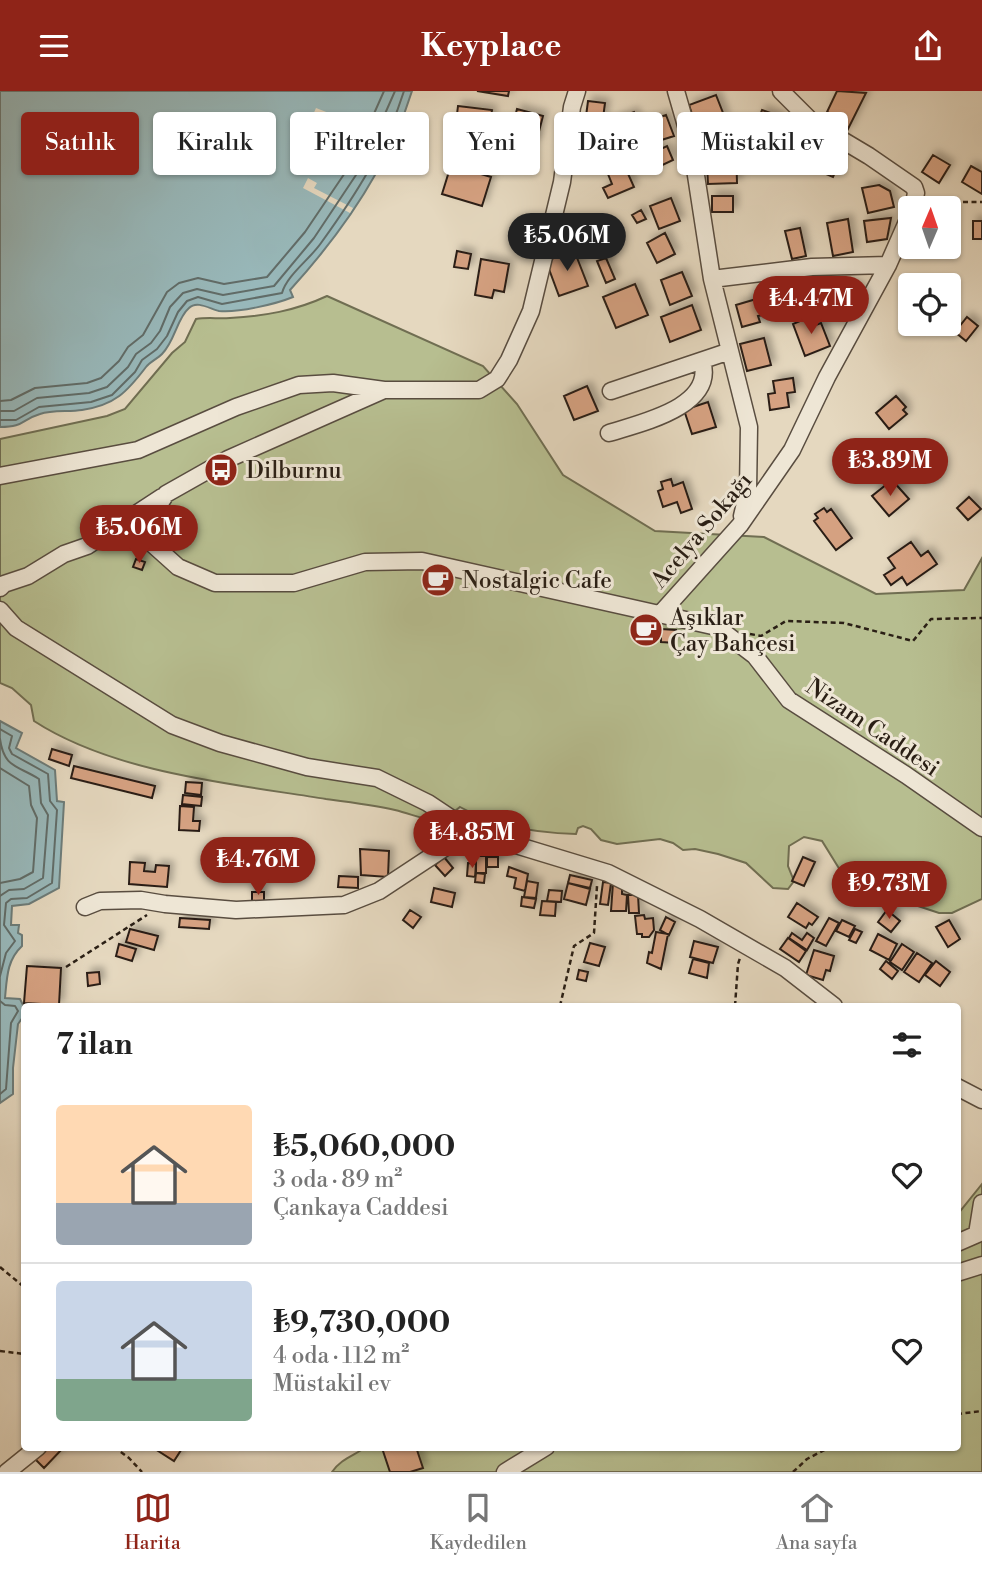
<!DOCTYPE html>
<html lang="tr">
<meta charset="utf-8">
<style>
:root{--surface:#fff;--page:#f6f6f6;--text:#222;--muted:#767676;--line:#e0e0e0;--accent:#8f2418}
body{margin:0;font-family:"Libre Bodoni",serif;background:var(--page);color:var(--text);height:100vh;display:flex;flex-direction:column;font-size:26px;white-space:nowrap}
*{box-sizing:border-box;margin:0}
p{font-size:23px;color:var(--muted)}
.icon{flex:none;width:38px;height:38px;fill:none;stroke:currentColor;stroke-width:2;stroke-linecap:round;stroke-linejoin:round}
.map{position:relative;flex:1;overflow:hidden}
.side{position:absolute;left:21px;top:912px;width:940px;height:448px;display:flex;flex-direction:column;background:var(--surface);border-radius:7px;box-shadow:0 2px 5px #0004}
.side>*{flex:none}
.guide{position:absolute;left:21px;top:21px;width:942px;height:63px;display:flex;gap:14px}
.needle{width:46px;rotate:2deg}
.fabs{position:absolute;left:898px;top:105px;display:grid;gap:14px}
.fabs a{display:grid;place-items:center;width:63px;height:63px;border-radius:7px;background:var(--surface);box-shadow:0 2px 5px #0004;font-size:35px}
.price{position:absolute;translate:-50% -60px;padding:0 16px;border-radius:24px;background:var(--accent);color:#fff;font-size:23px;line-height:46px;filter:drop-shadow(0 2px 4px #0008)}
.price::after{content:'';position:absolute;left:50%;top:42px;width:21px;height:16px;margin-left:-10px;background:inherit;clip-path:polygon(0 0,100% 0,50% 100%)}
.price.selected{background:#222;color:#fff}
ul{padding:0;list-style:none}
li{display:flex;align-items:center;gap:21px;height:175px;padding:0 35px}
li+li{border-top:2px solid var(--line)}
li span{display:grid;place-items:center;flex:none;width:196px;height:140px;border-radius:7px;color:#555}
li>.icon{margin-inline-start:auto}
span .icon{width:84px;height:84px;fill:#fffc;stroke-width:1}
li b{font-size:30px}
h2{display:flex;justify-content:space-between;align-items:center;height:84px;padding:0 35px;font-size:30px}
.chip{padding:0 24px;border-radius:7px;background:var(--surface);box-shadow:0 2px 5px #0004;font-size:24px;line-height:63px}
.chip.selected{background:var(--accent);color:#fff}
header{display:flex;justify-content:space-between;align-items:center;height:91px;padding:0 35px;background:var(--accent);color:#fff;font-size:32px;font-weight:700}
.dock{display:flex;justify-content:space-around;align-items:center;height:98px;border-top:2px solid var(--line);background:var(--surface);font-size:19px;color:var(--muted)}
.dock a{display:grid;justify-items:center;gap:4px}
.dock .selected{color:var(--accent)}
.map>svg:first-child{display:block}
.green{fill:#b7be90;stroke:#706e52;stroke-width:2}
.water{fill:#98b8ba;stroke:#6c7b78;stroke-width:2}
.pier{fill:#e5d8bf}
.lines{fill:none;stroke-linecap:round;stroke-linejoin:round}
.shore{stroke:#616c68;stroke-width:2}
.building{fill:#d5a181;stroke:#2a1f15;stroke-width:2;filter:url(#shadow)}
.minor-casing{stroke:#594d40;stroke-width:19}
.path{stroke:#2a1f15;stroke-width:2.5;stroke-dasharray:5 3.5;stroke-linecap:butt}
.minor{stroke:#eee6d5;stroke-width:16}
.labels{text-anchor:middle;stroke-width:6;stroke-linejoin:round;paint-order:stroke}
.poi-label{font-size:23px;fill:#2a1f15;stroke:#eee6d5;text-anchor:start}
.street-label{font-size:23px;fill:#2a1f15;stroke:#eee6d5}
</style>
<header><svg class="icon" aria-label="menu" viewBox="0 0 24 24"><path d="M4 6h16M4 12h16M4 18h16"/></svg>Keyplace<svg class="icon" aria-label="share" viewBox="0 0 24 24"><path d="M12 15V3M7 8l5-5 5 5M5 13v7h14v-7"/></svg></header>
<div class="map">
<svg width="982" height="1381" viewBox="0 0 982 1381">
<defs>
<filter id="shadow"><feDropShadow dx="4.5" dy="-4.5" stdDeviation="3.5" flood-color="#0004"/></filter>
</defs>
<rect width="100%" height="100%" fill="#e5d8bf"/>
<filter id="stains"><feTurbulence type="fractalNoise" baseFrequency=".00286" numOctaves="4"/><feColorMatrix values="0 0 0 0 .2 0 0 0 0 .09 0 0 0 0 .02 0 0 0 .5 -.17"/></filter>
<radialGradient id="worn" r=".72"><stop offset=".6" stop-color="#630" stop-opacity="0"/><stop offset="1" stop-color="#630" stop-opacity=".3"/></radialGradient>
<path class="green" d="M327,205L483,275L517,313L563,384L655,440L764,446L876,503L964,499L982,467V808L952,822H939L915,814L840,779L822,750L804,746L789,755L788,775L794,790L788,798L773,797L746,772L718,763L695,758L683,759L673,752L660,748L617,753L601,749L591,738L583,735L578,737L576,743C537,742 494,735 460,716L441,731C425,729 411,723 395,719C373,714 349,711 326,708C233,693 114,682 34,630L31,614L12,597L0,592V348L107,325L125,318L172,262L185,251L196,228C208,226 218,228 230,227C264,225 295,220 327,205Z
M982,1093V1381H332C341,1368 353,1365 366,1356H957V1124Z"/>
<path class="water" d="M0,0H412C389,74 342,142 290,199L293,206C276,213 238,222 219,220C210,218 197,209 189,217C177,227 175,250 162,263C157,268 150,271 146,276C127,301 115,314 82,319C69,321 52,319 40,323C20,329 25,336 0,336Z
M881,351L888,357L889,362L871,375L862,372L861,367Z
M0,630L22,642L16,657L55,679L57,710L64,711L59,797L29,813L12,815L11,834H19L18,842L22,844V855C7,869 7,886 5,907L20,908L24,916L23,926L18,933L13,977V1003L0,1012Z"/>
<path class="pier" d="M316,17L334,24V27L390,51L388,56L312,26Z
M308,87L317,92L314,97L353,117L350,122L303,97Z"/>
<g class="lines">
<path class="shore" d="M0,310L11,309L35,297L87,292L101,287L119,270L128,256L143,244L167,201L179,192L198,187L224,193L267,186L305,141L353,70L384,0
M0,320H14L37,307L89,302L107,296L128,276L136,263L151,252L160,240L170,216L183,202L197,198L223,204L274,195L314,147L362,75L395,0
M0,329H16L39,316L91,311L112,304L135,281L142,269L157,258L167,245L178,221L187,210L198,206L222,213L282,202C287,184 310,168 321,152C355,105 387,55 404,0
M0,638L12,645L9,657L12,663L48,683L50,710L57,719L52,792L27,807L11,808L6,812L4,834L15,850L6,862L0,885
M0,648C4,677 17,674 39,688L41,712L48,724L43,787L24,798L9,799L0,805
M0,677L29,695L31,714L37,727L33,781L20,788L0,792
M0,910L5,914L15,915L18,920L11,932L6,998L0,1003"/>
</g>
<path class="building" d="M477,0H509L508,5Z
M837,0L866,2L847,40L836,35L840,27L827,21Z
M716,4L725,27L697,38L689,14Z
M588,10L605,12L602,35L585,33Z
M458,15L492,19L487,52L454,48Z
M517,18L543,25L536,52L510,45Z
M762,19L782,26L771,56L758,51L760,45L753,43Z
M634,21L641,37L619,46L613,29Z
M666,24L674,45L652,52L645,31Z
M790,47L840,70L833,86L805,74L795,79L779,72Z
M595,49L601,61L584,70L578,59Z
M736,53L737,92L708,93L706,54Z
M667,55L673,69L652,79L646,65Z
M933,64L950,74L939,92L922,81Z
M451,74L491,86L482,115L442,103Z
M971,75L982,81V103L962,91Z
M625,76L634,96L608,107L603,97L612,93L608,83Z
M879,94L890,100L894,116L868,122L862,97Z
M712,105H733V121H712Z
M671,107L680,130L659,138L650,115Z
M641,119L646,128L637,132L632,124Z
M891,127L887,148L867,151L864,130Z
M848,128L853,161L833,165L827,132Z
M973,130H982V148H973Z
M800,137L806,165L792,168L785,140Z
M665,142L675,163L657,172L647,152Z
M574,159L588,195L559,205L546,170Z
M457,160L471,163L468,178L454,176Z
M606,167L615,188L606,192L597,170Z
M481,168L509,173L504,201L494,199L492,207L475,204Z
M682,181L692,205L670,214L661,189Z
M635,193L648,224L616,237L603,206Z
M763,206L767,223L758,225L760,231L742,236L736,214Z
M692,214L701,239L670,251L661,226Z
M809,226L813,235L821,232L830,255L805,265L793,233Z
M967,226L978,235L966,250L955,241Z
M764,247L771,274L747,280L740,253Z
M793,287L795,301L787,302L789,316L770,319L768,303L775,302L773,290Z
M587,295L598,320L574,329L564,305Z
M896,305L906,316L903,319L907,323L889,338L876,322Z
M708,311L716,336L692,343L684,319Z
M671,388L673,395L683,391L692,418L681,422L677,411L663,416L658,400L663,398L661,391Z
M892,389L909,408L889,425L872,405Z
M969,406L981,418L968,429L957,417Z
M824,417L827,421L831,418L852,447L836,459L814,430L818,427L815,423Z
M911,451L921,465L928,460L937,473L907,494L902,486L891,494L884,484L895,477L888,467Z
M136,468L145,471L142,479L133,476Z
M661,538L676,539V552L661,551Z
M52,658L72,664L69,675L49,668Z
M74,675L155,695L152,707L71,687Z
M186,691L202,692L201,704L185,702Z
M183,704L202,706L201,715L182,713Z
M180,715L194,716L193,730H200L199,740L179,739Z
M360,758L389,760L388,786L361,784Z
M476,765H486V782H476Z
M444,766L453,777L445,785L435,774Z
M487,766H498V776H487Z
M803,766L815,771L804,795L792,790Z
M130,771L145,772L144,780L155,781L156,774L169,775L167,796L129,793Z
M468,772L476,773L475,786L467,785Z
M509,776L528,783L525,800L514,797L516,787L507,785Z
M476,782L485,783L484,792L475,791Z
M570,784L592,789L590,797L568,792Z
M339,785L358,786V797L338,796Z
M527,790L538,792L536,807L524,806Z
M603,791L611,792L608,814L600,813Z
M568,792L590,798L586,814L564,808Z
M613,792L622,796V803L627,804L626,820H611Z
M434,797L455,802L452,816L431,811Z
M549,799L562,800L561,811L547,810Z
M252,801H264V812H252Z
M628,804H638L639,822H629Z
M522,806L536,808L534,817L521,815Z
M542,810L556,811L555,825L540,824Z
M797,812L818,826L812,834L809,832L806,837L788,826Z
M410,819L421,826L413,837L403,829Z
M887,819L900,830L891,841L878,831Z
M644,824L645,828L653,827L654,839L649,846H642V843H637L635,825Z
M666,826L675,831L669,844L660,839Z
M180,827L210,829L209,838L179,836Z
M829,827L839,832L826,855L816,850Z
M842,829L855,835L849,846L836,840Z
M949,829L960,848L948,856L936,836Z
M130,838L158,845L154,859L126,851Z
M855,838L862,841L856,852L849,849Z
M656,841L668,843L661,878L647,872L649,861L652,862Z
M792,842L802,849L807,842L814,847L807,859L789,847Z
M878,843L897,853L889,869L870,859Z
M788,847L806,860L799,871L780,858Z
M694,850L718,856L713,872L690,866Z
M590,852L605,856L599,875L584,871Z
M119,853L136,858L132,870L116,865Z
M902,853L914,861L902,879L890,871Z
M814,859L834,865L830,880L826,879L823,889L806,884Z
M917,862L932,872L919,891L904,881Z
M693,868L709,872L707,887L689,882Z
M886,870L898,880L892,888L880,878Z
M936,870L950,881L940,895L925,884Z
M27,875L61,877L59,914L24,912Z
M579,879L588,881L586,890L577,888Z
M99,881L100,893L88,895L87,882Z
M45,1356H64L44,1377L34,1367Z
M152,1356H183L174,1370Z
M416,1356L423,1377L410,1381H390L382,1357Z"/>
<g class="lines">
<defs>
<path id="minor" d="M577,0L572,16L562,91L531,220L509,269L497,288L479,299H384L228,368L166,403L148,431L149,450L178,476L215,492H294L365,471L422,470L717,536L755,565L789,609L906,684L982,737
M676,0L691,52L712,188L749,336L748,400L742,425
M781,0L812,31L869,65L914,96L916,102L913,117
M712,188L812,176L888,174
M611,300L730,260
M609,342C640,332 716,316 702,270
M0,385L138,359L236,316L299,294L333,292L384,299
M0,497L4,493L28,485L64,463L87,455L162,406
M0,519L16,537L172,634L220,652L307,676L377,687L428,712L470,740L608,782L700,828L785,877L834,915
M661,522L740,434L792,359L827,286L888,174L910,124
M85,816L100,810L141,809L165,813L236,819L344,814L379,800L470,740
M957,996L982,1009
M977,1143L982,1112
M957,1152L982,1141
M957,1182L982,1174
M7,1381L38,1356
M505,1381L546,1356"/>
</defs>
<use href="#minor" class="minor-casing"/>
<path class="path" d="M929,111H982
M750,543L761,545L786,530L844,532L913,550L931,528L982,527
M66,876L147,824
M560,915L574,855L594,842L597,795
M735,915L738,873L740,867
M0,1176L24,1196
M0,1260L24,1263
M957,1323L982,1320
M114,1356L129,1367L142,1381
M793,1381L807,1368L830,1356"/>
<use href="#minor" class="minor"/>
</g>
<defs>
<symbol id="bus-disc" viewBox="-11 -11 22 22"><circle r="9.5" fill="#8f2418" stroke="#eee6d5"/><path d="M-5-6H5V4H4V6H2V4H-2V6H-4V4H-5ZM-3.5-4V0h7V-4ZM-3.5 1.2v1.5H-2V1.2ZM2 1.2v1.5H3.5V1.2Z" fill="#fff"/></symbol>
<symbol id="cafe-disc" viewBox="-11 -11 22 22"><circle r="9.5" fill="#8f2418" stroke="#eee6d5"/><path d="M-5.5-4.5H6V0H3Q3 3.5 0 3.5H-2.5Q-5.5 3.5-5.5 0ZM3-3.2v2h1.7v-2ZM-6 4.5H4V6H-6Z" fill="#fff"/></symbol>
</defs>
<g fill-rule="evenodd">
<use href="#bus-disc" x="202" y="360" width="38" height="38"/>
<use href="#cafe-disc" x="419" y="470" width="38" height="38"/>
<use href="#cafe-disc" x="627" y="520" width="38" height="38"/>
</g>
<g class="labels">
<g class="poi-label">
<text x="246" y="387">Dilburnu</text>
<text x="462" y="497">Nostalgic Cafe</text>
<text x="670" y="534">Aşıklar<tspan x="670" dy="26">Çay Bahçesi</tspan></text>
</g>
<g class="street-label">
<text transform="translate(701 439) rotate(-50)" y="8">Acelya Sokağı</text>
<text transform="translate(873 636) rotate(34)" y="8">Nizam Caddesi</text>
</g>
</g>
<rect width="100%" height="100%" filter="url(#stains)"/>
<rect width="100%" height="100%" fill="url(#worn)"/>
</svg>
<div class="fabs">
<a><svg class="needle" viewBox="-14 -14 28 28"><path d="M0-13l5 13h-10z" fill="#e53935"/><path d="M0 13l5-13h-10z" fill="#767676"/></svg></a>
<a><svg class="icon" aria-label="locate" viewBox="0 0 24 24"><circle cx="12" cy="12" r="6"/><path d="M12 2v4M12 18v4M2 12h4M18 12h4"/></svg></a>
</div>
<b class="price selected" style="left:567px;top:182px">₺5.06M</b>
<b class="price" style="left:811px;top:245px">₺4.47M</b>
<b class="price" style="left:890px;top:407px">₺3.89M</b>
<b class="price" style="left:139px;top:474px">₺5.06M</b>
<b class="price" style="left:472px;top:779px">₺4.85M</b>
<b class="price" style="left:258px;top:806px">₺4.76M</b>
<b class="price" style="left:889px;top:830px">₺9.73M</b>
<div class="guide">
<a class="chip selected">Satılık</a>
<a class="chip">Kiralık</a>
<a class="chip">Filtreler</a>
<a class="chip">Yeni</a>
<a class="chip">Daire</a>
<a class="chip">Müstakil ev</a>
</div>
<section class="side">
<h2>7 ilan<svg class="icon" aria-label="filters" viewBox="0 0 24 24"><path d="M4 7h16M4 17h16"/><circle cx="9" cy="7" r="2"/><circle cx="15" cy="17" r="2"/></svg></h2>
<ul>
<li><span style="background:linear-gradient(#ffd9b3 70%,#9aa5b1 0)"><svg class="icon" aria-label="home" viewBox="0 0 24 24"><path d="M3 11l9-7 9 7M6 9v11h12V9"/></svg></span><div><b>₺5,060,000</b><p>3 oda · 89 m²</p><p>Çankaya Caddesi</p></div><svg class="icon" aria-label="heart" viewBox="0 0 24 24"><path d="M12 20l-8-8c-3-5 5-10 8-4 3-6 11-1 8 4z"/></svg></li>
<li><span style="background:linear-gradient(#c9d6e8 70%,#7fa58c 0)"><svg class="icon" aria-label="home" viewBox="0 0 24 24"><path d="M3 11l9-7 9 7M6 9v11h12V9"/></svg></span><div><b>₺9,730,000</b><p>4 oda · 112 m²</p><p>Müstakil ev</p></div><svg class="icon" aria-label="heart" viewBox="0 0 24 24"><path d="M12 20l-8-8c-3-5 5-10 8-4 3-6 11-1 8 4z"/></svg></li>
</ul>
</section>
</div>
<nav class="dock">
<a class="selected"><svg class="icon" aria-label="map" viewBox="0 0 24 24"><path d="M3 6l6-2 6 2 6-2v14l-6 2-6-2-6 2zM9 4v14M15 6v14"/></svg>Harita</a>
<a><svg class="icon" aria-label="saved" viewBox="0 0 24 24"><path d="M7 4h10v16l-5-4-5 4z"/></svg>Kaydedilen</a>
<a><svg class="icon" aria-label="home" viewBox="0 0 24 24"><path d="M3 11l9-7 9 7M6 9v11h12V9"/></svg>Ana sayfa</a>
</nav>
